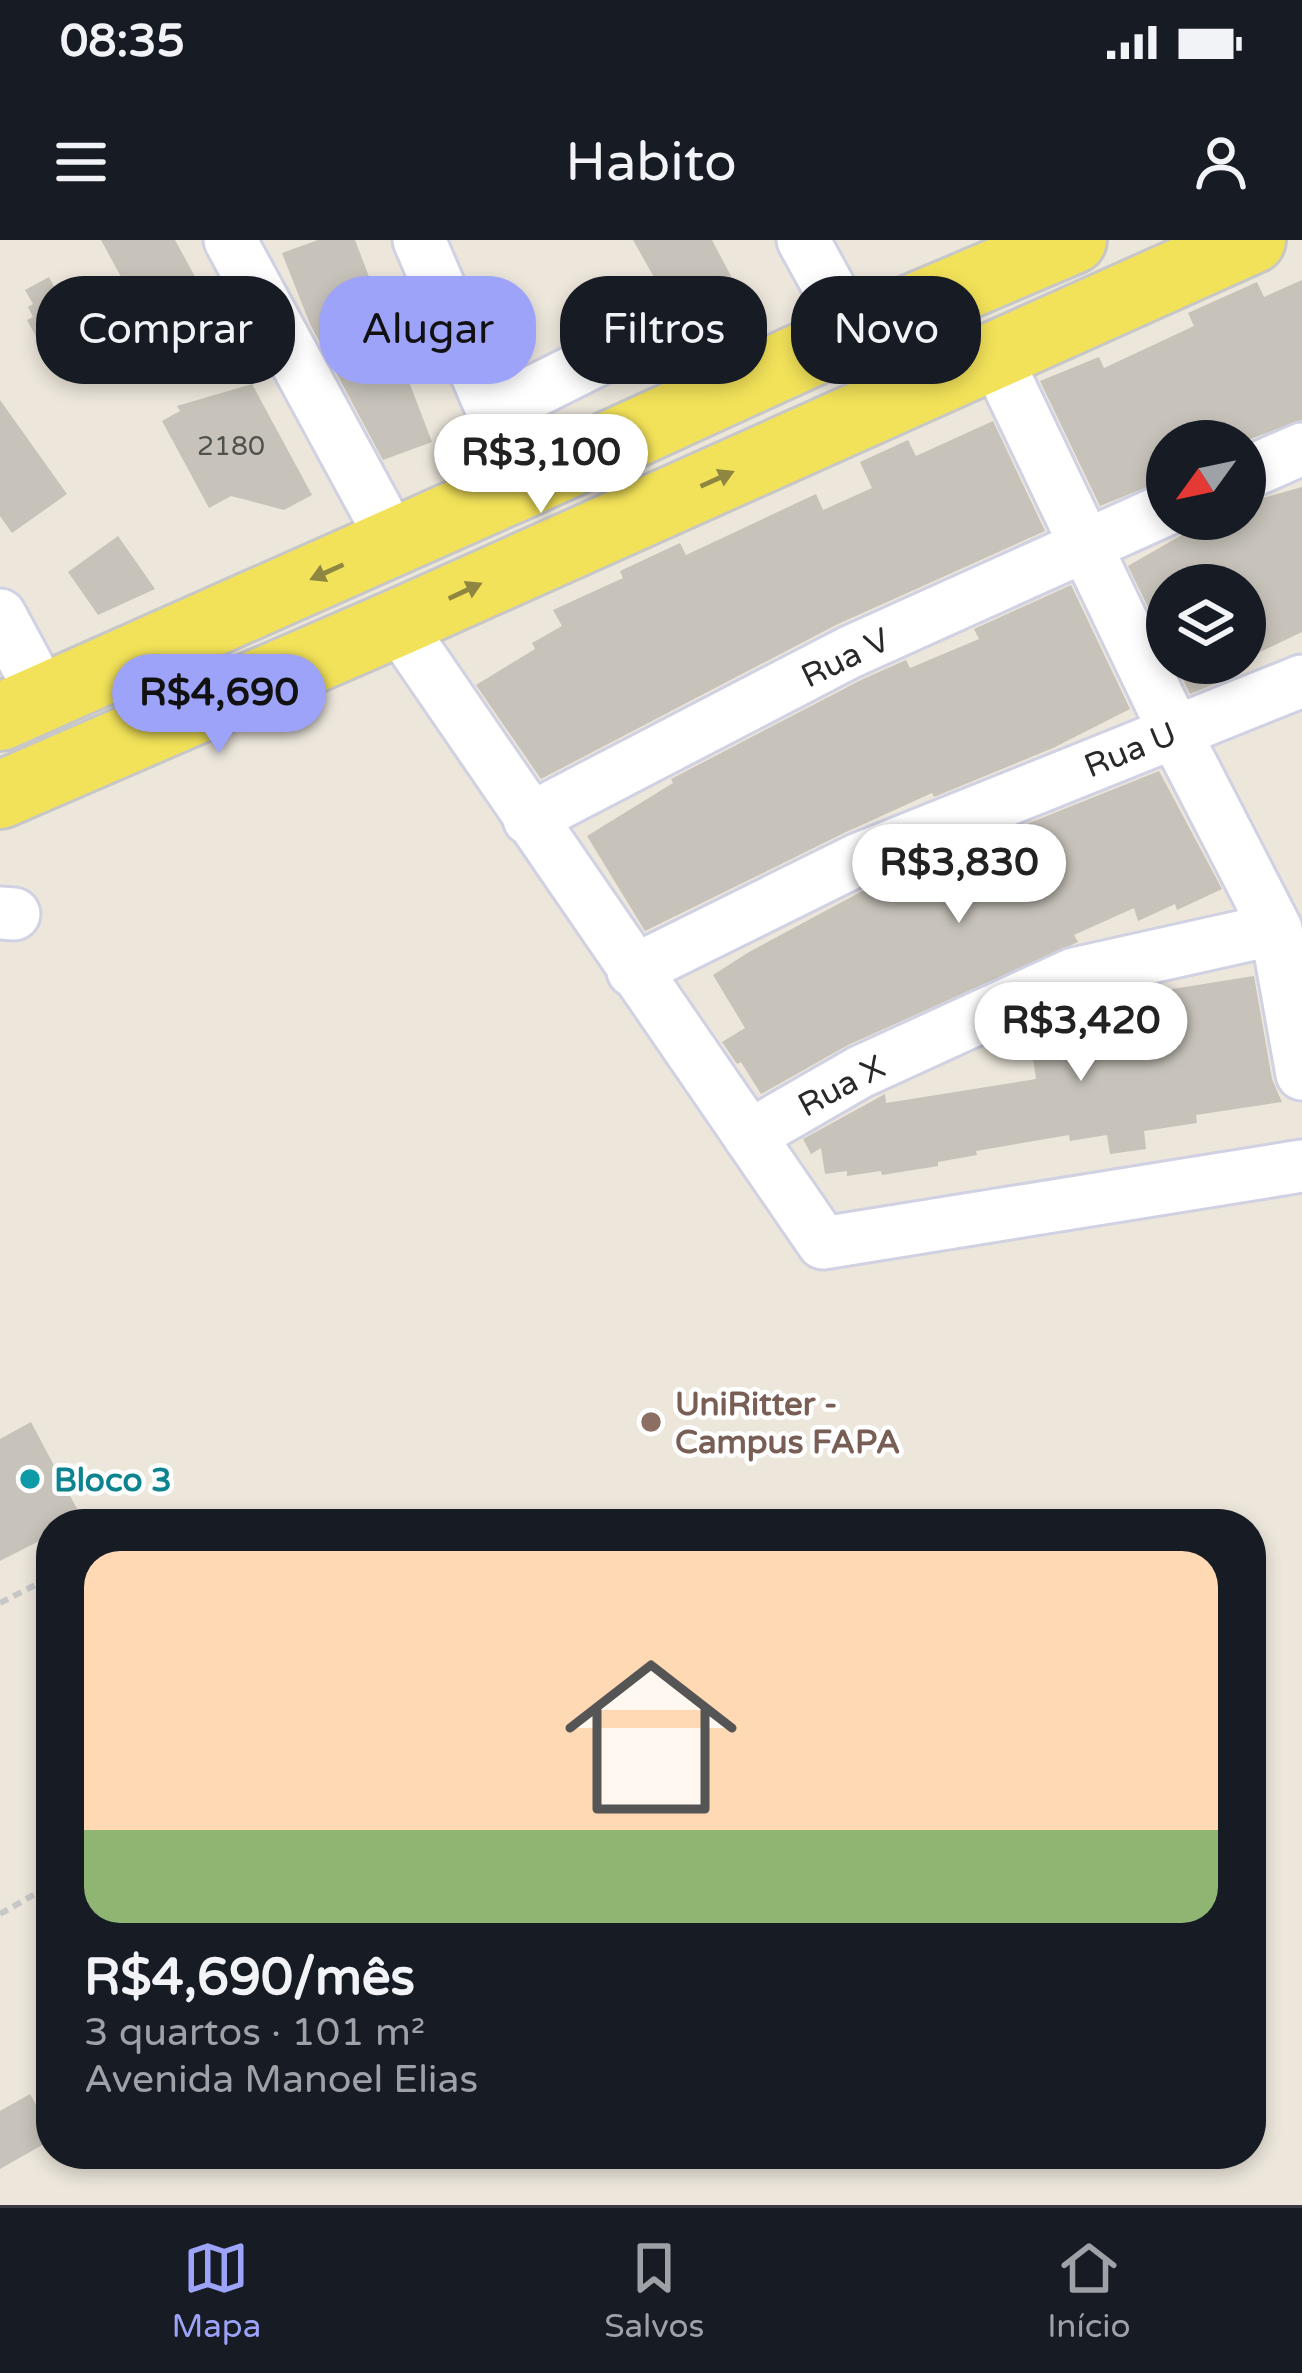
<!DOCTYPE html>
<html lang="pt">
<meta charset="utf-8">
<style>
:root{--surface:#171b24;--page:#20242c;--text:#f1f3f6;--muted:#9ea1a6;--line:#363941;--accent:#9da3f9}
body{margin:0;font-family:"Varela Round",sans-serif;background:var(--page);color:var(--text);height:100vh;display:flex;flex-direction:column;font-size:45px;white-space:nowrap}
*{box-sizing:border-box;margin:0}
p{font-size:39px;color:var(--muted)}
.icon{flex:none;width:66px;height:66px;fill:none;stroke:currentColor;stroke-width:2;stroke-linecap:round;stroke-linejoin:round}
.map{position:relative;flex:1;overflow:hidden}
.panel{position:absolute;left:36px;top:1269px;width:1230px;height:660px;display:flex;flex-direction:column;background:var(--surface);border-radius:48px;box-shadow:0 6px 18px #0003}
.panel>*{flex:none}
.guide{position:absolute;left:36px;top:36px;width:1230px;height:108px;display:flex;gap:24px}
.needle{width:78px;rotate:237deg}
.tools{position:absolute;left:1146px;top:180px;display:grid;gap:24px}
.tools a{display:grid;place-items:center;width:120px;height:120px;border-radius:50%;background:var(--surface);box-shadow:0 6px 18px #0003;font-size:60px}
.price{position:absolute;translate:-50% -102px;padding:0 27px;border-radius:42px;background:#fff;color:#222;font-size:39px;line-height:78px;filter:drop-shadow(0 3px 6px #0008)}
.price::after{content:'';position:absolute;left:50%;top:72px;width:36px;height:27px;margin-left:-18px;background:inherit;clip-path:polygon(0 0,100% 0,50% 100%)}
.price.on{background:var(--accent);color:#111}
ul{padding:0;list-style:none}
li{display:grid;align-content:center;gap:24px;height:636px;padding:0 48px}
li span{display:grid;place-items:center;height:372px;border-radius:36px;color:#555}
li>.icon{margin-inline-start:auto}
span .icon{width:216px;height:216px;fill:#fffc;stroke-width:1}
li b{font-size:51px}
.pill{padding:0 42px;border-radius:48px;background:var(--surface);box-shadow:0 6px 18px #0003;font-size:42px;line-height:108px}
.pill.on{background:var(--accent);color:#111}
.status{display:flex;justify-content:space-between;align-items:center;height:84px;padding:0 60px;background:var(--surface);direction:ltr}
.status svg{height:33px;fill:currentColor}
header{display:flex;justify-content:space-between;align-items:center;height:156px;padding:0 48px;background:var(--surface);font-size:54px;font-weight:600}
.tab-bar{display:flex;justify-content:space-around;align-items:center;height:168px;border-top:3px solid var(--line);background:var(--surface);font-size:33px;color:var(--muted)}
.tab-bar a{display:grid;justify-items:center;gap:6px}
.tab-bar .on{color:var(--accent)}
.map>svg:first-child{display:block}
.building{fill:#c7c3ba}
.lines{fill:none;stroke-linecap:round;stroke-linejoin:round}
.minor-casing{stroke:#d0d1e2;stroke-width:57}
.major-casing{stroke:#c7c7c7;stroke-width:72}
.path{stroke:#c7c7c7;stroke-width:6;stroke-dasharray:9 6;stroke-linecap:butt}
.minor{stroke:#fff;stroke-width:51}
.major{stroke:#f2e259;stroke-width:66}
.oneway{fill:#8e8641}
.education-dot{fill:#8d6e63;stroke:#fff;stroke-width:4.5}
.culture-dot{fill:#0f9aa8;stroke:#fff;stroke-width:4.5}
.labels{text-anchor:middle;stroke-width:9;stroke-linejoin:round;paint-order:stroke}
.number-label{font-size:27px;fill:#50504d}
.street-label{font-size:33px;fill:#292929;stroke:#fff}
.education-label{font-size:33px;font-weight:bold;fill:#785e54;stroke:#fff;text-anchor:start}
.culture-label{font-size:33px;font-weight:bold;fill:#0d838f;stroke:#fff;text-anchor:start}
</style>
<div class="status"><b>08:35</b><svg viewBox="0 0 49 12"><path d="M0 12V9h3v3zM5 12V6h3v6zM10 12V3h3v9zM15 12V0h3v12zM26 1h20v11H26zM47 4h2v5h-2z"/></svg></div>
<header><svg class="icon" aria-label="menu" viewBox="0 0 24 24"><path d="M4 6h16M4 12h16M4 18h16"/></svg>Habito<svg class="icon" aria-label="person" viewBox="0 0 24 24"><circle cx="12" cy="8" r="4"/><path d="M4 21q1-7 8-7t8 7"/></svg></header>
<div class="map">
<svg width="1302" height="1965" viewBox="0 0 1302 1965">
<rect width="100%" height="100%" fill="#ece6db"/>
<path class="building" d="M101,0H175L229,99L172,131Z
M318,0H355L432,202L383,220L310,84L282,13Z
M633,0H712L741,55L701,76L687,58L664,55Z
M49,37L83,101L49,120L27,80L33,77L28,67L33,64L25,50Z
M1302,40V180L1245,201H1167V239L1100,266L1040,141L1099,117L1104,128L1194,86L1188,73L1257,42L1264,57Z
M252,144L312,255L284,270L231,256L209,268L162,181L180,171L177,166Z
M0,160L67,254L12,293L0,276Z
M993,181L1045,291L836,385L541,539L476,445L535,409L532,403L562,386L553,370L623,338L620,331L680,303L686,315L816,254L823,270L872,248L860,222L908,200L916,216Z
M1302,247V392L1245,419V345H1167V406L1128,326L1180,296L1194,279H1245V263Z
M118,296L155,349L98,375L68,332Z
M1071,345L1130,469L1053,508L934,557L932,553L844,593L645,691L587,596L673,543L671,539L863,439L906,420L910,428L979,399L974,389Z
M1175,423H1231L1217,429L1222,441L1190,454Z
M1159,531L1222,649L1177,670L1175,664L1138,681L1134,668L1074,695L1078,702L848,805L761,854L741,822L737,824L722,802L745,788L713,735L749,712L866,649L868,655L957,612Z
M1254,736L1272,839L1282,862L1196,875L1197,883L1144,891L1146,909L1110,914L1107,895L1070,901L1069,895L976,911L977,915L938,922V926L882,935L881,931L847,936V931L825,934L821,908L811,914L803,899L885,854L886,863L1036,839L1029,788L1084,763Z
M31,1182L85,1284H51V1295L0,1321V1199Z
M30,1854L51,1891V1900L0,1929V1871Z"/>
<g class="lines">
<defs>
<path id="minor" d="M230,0L394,302
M419,0L493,172L671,83L707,160
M803,0L854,93
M995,116L1169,480
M1245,234L1302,209
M0,375L44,457
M397,383L823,1003L1302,926
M1174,491L1276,689L1302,834
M529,579L850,412L1167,269
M0,673L14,674
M633,731L857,620L1302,441
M749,896L860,832L1074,734L1276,689"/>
<path id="major" d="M0,477L522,245L854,93L1073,0
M0,555L397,383L1252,0"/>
</defs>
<use href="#minor" class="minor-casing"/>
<use href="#major" class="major-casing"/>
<path class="path" d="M0,1363L51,1337
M0,1674L51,1645"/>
<use href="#minor" class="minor"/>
<use href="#major" class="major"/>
</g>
<defs><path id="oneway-solid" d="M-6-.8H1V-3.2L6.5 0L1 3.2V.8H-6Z" transform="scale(3)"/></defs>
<g class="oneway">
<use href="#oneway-solid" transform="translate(717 239) rotate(-24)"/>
<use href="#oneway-solid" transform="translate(327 332) rotate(156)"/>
<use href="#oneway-solid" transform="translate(465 351) rotate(-25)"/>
</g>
<circle class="education-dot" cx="651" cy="1182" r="12"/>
<circle class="culture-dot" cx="30" cy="1239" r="12"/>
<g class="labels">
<g class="number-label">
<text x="231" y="215">2180</text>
</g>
<g class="street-label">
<text transform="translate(845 417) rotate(-26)" y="12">Rua V</text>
<text transform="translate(1130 509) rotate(-22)" y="12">Rua U</text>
<text transform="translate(841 845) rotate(-28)" y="12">Rua X</text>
</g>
<g class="education-label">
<text x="675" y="1175">UniRitter -<tspan x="675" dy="38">Campus FAPA</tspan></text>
</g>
<g class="culture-label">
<text x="54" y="1251">Bloco 3</text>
</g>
</g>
</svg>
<div class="tools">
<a><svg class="needle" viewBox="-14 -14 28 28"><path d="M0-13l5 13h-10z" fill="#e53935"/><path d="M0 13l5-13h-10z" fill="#9ea1a6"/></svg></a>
<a><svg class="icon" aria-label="layers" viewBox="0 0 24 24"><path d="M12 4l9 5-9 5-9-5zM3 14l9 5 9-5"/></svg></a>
</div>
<b class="price" style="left:541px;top:276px">R$3,100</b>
<b class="price on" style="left:219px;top:516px">R$4,690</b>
<b class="price" style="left:959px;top:686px">R$3,830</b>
<b class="price" style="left:1081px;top:844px">R$3,420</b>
<div class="guide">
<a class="pill">Comprar</a>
<a class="pill on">Alugar</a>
<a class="pill">Filtros</a>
<a class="pill">Novo</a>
</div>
<section class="panel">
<ul>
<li><span style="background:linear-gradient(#ffd9b3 75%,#8fb573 0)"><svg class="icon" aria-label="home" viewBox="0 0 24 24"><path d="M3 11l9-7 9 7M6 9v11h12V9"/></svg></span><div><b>R$4,690/mês</b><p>3 quartos · 101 m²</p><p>Avenida Manoel Elias</p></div></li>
</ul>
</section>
</div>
<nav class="tab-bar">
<a class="on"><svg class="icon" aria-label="map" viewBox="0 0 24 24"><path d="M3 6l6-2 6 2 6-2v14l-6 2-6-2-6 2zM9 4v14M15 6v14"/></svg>Mapa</a>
<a><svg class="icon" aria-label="saved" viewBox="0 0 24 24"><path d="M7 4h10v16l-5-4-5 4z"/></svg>Salvos</a>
<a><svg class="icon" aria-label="home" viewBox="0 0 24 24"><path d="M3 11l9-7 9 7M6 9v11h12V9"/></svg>Início</a>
</nav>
